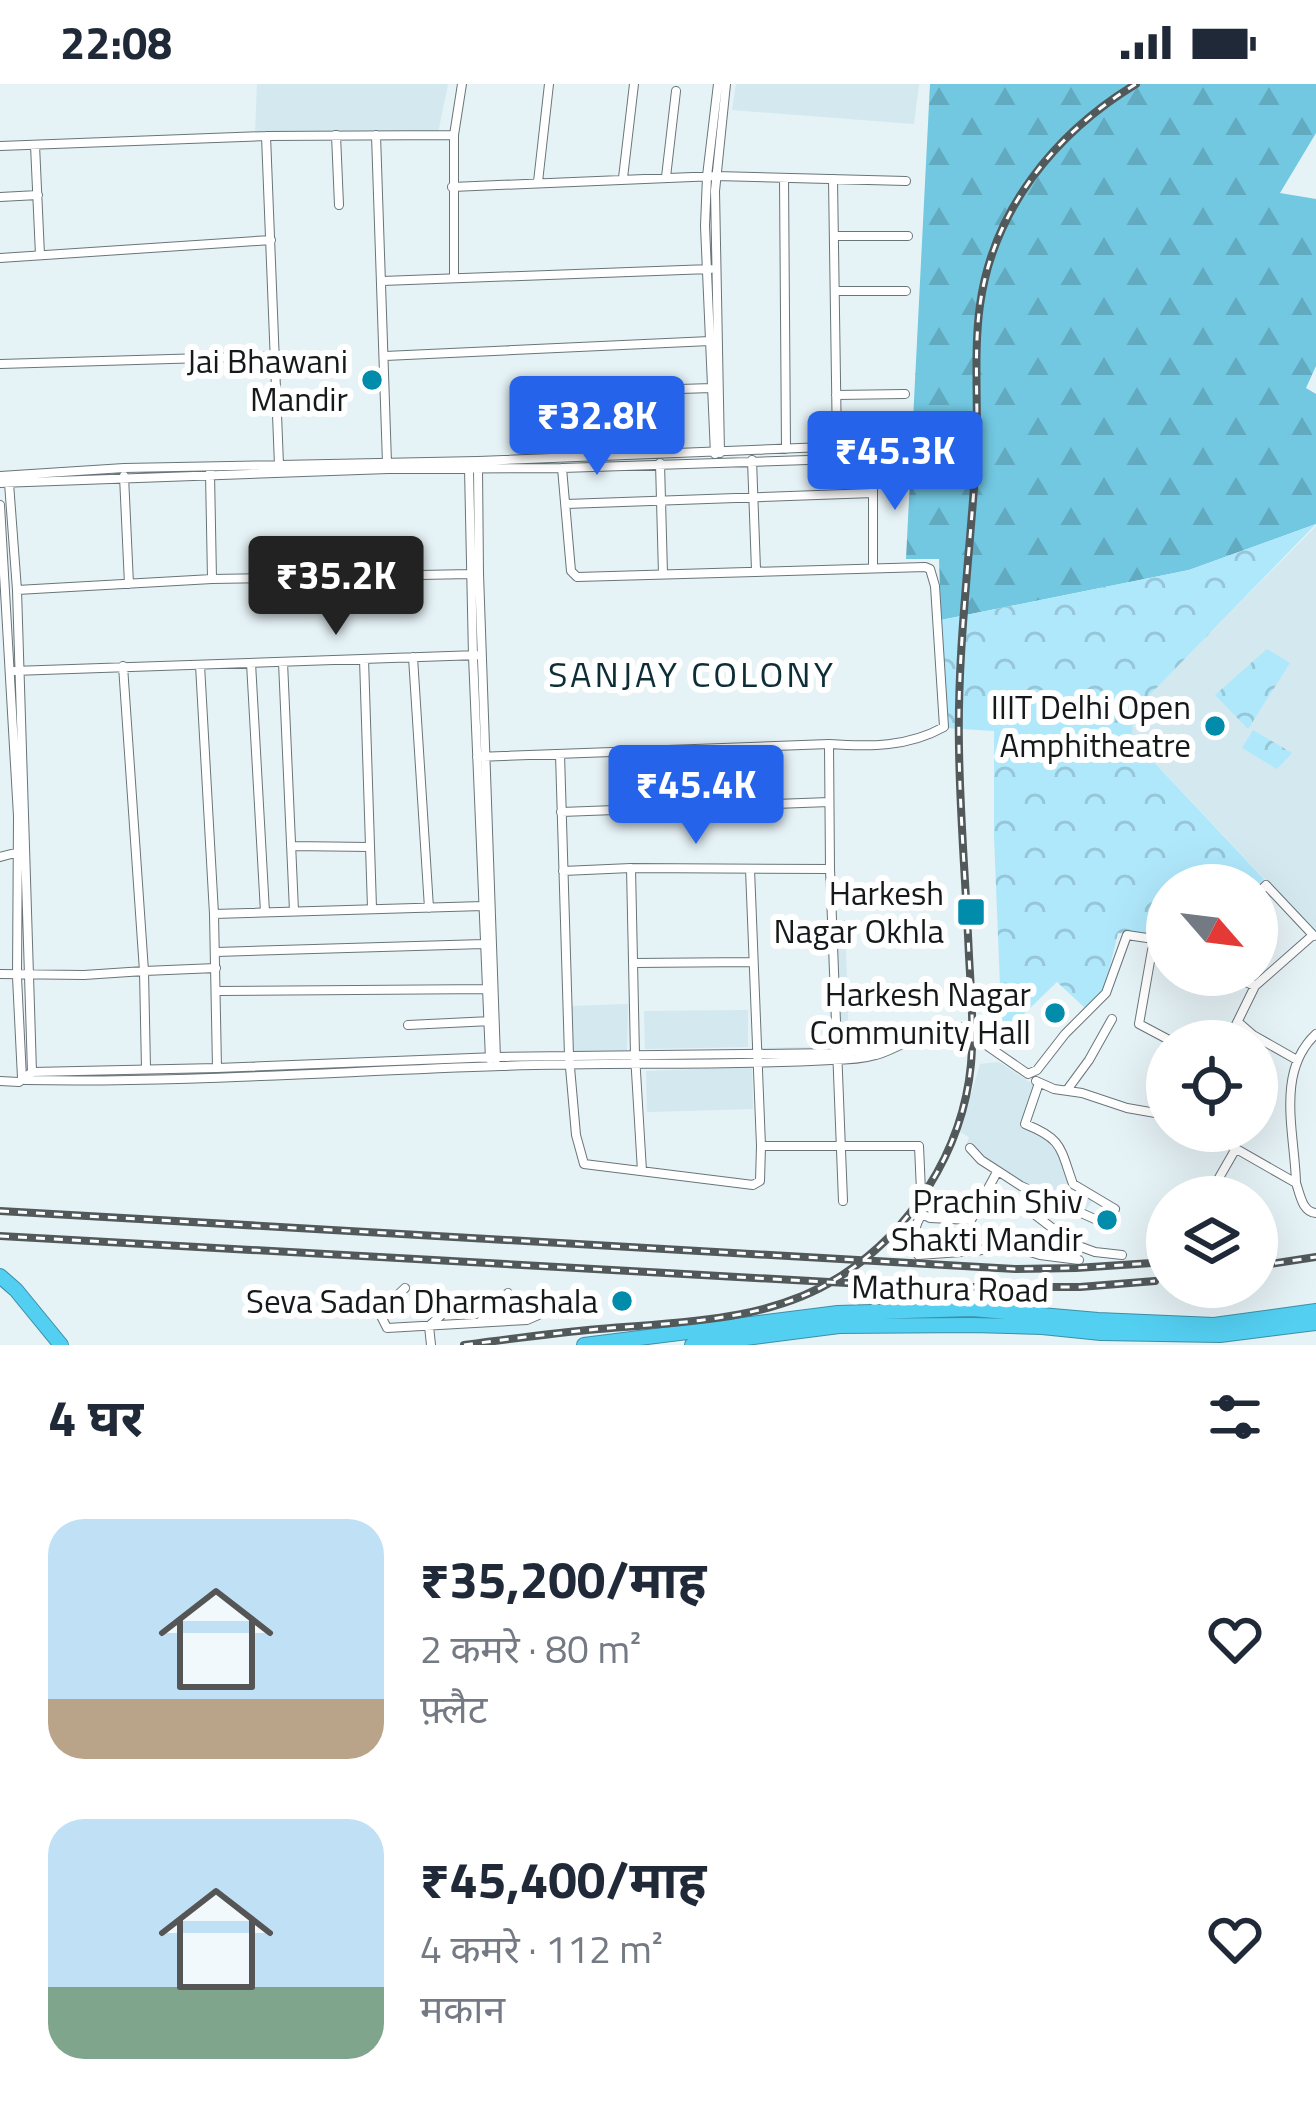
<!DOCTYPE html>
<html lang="hi">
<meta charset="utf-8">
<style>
:root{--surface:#fff;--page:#f2f2f3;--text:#1f2937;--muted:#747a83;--accent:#2563eb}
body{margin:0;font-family:"Titillium Web","Noto Sans Devanagari",sans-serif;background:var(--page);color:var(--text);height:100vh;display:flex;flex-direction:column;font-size:45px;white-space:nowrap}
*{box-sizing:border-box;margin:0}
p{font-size:39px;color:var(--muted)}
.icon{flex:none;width:66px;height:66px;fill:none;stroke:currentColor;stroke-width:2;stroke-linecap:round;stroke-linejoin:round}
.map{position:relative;height:1261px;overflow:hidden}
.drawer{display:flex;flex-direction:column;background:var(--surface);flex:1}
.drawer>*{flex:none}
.needle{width:78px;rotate:118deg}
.buttons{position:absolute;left:1146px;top:780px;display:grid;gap:24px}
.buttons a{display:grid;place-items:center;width:132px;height:132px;border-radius:50%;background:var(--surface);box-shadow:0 12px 48px #0002;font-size:60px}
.price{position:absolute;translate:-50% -102px;padding:0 27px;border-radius:12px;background:var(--accent);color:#fff;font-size:39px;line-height:78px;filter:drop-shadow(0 3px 6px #0008)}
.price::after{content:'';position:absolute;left:50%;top:72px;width:36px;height:27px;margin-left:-18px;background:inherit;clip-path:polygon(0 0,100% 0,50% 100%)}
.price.selected{background:#222;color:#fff}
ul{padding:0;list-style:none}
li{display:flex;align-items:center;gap:36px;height:300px;padding:0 48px}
li span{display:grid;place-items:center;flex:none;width:336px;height:240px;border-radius:36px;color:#555}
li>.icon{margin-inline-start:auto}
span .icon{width:144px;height:144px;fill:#fffc;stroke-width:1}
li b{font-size:51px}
h2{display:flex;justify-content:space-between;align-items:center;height:144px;padding:0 48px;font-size:51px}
.status{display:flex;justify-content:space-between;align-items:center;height:84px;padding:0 60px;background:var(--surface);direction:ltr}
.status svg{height:33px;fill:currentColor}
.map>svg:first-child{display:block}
.built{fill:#d3e8ef}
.forest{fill:url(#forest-firs)}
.park{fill:url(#park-crowns)}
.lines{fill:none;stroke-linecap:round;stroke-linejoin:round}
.minor-casing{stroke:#6a7579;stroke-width:10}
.highway-casing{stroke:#3d8fa6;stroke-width:16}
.minor{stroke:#fff;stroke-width:8}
.highway{stroke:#53cff2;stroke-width:14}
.rail-casing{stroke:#52595b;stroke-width:8}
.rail{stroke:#fff;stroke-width:3;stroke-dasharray:9;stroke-linecap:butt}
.poi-dot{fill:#008caa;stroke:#fff;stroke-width:4.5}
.labels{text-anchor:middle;stroke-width:12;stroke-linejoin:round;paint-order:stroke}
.poi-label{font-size:33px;fill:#15191a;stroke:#fff;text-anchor:end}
.street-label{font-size:33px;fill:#15191a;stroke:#fff}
.neighbourhood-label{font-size:36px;letter-spacing:3px;fill:#0e2e37;stroke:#fff}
</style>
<div class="status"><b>22:08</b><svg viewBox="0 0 49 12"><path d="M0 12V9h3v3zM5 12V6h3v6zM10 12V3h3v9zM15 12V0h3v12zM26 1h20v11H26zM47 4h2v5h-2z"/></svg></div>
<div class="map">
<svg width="1316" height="1261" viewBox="0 0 1316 1261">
<defs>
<pattern id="forest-firs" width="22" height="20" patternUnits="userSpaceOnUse" patternTransform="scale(3)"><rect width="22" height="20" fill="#72c7e1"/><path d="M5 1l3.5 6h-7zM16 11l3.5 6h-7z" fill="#62aac0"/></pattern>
<pattern id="park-crowns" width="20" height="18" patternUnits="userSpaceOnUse" patternTransform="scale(3)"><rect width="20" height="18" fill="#b0e8fb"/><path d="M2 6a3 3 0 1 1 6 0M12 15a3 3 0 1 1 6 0" fill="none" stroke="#96c6d7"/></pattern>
</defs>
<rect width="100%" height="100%" fill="#e5f2f6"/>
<path class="built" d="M257,0H448L438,49L255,51Z
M736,0H919L914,40L732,26Z
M1316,442V849L1132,655V628Z
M845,836L849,961L941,942L942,953L879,974L850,979L758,984V964L831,962L827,838Z
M628,920L627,967L573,968L572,922Z
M748,926V963L645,965L644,927Z
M999,978L1034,1001L1022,1042L1049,1052L1071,1101L1094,1114L1084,1129L1022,1106L965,1065L969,1053L960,1048L980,980Z
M752,983L753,1025L647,1028L646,987Z"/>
<path class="forest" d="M930,0H1316V49L1280,109L1316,115V282L1306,304L1316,310V440L1189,486L941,536L939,475H906Z"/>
<path class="park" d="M1316,440L1133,628L1132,655L1264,795L1257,802L1167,801V854L1118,849L1104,907L1086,925L1057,898L1002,951L994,753V647L945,644L941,536L1189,486Z
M1267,565L1290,579L1248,645L1215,611Z
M1253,646L1292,669L1277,685L1242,664Z"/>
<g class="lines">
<defs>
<path id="minor" d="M336,51L339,121
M376,51L387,379
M266,52L279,381
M35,61L40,171
M0,62L266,52L454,51
M666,93L676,7
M623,94L634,0
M784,94L786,365
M833,95L837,363
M538,98L549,0
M452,103L716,92L906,97
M0,113L38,111
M834,152H908
M0,174L271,156
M454,194V51L462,0
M382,197L710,185
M835,207H906
M385,272L710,257
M0,280L275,272
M583,308L712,304
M836,311L905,310
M720,369L715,107L726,0
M715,370L705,142L707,92L718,0
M752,376L756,486
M660,379L663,490
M469,384L473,572L490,975
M478,384L479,490L496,975
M210,389L212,495
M0,392L124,384L478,377L900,360
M124,392L129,500
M0,399L388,385L562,384L900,373
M9,399L17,506L32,988
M566,420L873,409
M0,421L18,732L17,893L22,994L25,996C184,999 343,987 501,982C611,978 721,982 831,976C846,976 862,975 876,971C904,964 934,935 960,943L1028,990L1037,986L1065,950L1106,909L1127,851L1167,857
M873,484V373
M17,506L212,495L471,490
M413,573L429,824
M364,575L372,824
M283,578L294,827
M251,579L265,828
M200,581L214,830L217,984
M123,582L144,887L216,884
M13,587L478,571
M829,660L830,785L843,1117
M560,670L569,972L576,1051L584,1080L753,1101L760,1097L761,1062L750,785
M477,673L829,660C870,663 908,663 944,643L935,502L930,485L925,483L577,493L571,487L562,384
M561,728L829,718
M291,762L370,763
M0,773L19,768
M631,784L635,971L642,1087
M563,787L631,784L830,785
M1257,810L1266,801L1314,852
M214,830L483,822
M1167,865L1156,861L1152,866L1139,940L1171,957
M216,868L484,860
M634,879L752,878
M0,890L84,891L144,887L146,985
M1229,891L1255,902
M217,907L491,905
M1238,938L1253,951L1297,976
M408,941L491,937
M1228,957L1255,902L1313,851
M0,997L19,998L32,988L217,984L497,973L838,969L877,964L919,951
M1036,997L1054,1005L1082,1009L1127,1024L1167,1031
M1067,1006L1089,976L1112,935
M1205,1047L1296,1099C1300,1110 1302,1128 1316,1129
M761,1062H919L922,1130L930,1134L971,1136L997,1088
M970,1064L981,1076L1021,1102L1108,1141L1115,1125L1073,1100C1060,1064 1063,1055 1025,1040L1039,999
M1296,1099C1295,1050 1275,988 1316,950
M986,1108L1017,1117L1073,1160L1095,1168L1122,1171
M1208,1113L1235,1066
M922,1130C914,1142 914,1152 914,1166L918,1171L976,1167L1007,1161L1040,1171L1079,1176
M405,1204L385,1223L381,1232L387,1244L527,1236L543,1229
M480,1238L508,1209
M431,1261L429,1242L457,1217"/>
<path id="highway" d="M0,1192L16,1206L61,1261
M584,1261L838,1229L972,1225L1098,1236L1214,1241L1316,1227
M692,1261L839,1242L972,1241L1042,1243L1101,1249L1220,1251L1316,1239"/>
</defs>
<use href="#minor" class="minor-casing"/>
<use href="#highway" class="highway-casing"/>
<use href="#minor" class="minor"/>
<use href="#highway" class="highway"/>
<defs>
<path id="rail" d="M0,1127L1015,1185L1076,1184L1167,1178
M0,1152L919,1203H1080L1155,1197
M1257,1182L1316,1173
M464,1261C509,1255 554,1249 599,1245C677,1238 767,1238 836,1195C910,1150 963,1067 971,980C974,945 971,908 969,872C966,803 960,733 959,664C957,568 970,471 976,375C979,324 973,271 980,221C993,126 1055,49 1136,0"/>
</defs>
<use href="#rail" class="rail-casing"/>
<use href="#rail" class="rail"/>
</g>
<g class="poi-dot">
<circle cx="372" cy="296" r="12"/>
<circle cx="1215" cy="642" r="12"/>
<rect x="956" y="813" width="30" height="30" rx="6"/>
<circle cx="1055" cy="929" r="12"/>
<circle cx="1107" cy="1136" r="12"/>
<circle cx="622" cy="1217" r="12"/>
</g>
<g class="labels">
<g class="poi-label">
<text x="348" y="289">Jai Bhawani<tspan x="348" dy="38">Mandir</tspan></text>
<text x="1191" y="635">IIIT Delhi Open<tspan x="1191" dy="38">Amphitheatre</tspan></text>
<text x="944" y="821">Harkesh<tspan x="944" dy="38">Nagar Okhla</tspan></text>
<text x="1031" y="922">Harkesh Nagar<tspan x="1031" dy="38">Community Hall</tspan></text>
<text x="1083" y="1129">Prachin Shiv<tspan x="1083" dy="38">Shakti Mandir</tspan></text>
<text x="598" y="1229">Seva Sadan Dharmashala</text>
</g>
<g class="street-label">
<text transform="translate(950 1204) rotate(1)" y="12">Mathura Road</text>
</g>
<g class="neighbourhood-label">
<text x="692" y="603">SANJAY COLONY</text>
</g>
</g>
</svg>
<div class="buttons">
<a><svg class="needle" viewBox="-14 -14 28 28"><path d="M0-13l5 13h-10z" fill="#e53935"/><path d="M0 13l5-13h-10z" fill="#747a83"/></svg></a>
<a><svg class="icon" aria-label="locate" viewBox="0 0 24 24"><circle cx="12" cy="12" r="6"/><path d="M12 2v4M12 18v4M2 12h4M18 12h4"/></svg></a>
<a><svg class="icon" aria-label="layers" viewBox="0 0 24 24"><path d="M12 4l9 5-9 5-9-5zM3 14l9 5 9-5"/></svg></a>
</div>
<b class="price" style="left:597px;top:394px">₹32.8K</b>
<b class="price" style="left:895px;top:429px">₹45.3K</b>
<b class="price selected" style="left:336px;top:554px">₹35.2K</b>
<b class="price" style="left:696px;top:763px">₹45.4K</b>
</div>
<section class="drawer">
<h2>4 घर<svg class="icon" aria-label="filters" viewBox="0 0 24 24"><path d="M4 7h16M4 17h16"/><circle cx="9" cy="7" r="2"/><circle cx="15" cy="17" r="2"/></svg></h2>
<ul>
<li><span style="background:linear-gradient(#bfe0f5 75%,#b9a48a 0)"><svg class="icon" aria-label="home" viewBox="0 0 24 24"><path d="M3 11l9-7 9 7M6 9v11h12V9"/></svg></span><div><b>₹35,200/माह</b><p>2 कमरे · 80 m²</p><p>फ़्लैट</p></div><svg class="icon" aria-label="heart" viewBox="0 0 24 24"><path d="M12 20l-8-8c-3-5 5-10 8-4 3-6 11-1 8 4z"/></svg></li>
<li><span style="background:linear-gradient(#bfe0f5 70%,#7fa58c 0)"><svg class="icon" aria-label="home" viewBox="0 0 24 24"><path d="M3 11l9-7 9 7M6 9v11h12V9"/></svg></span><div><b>₹45,400/माह</b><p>4 कमरे · 112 m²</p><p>मकान</p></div><svg class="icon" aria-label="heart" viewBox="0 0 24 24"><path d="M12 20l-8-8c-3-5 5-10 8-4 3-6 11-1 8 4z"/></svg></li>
</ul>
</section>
